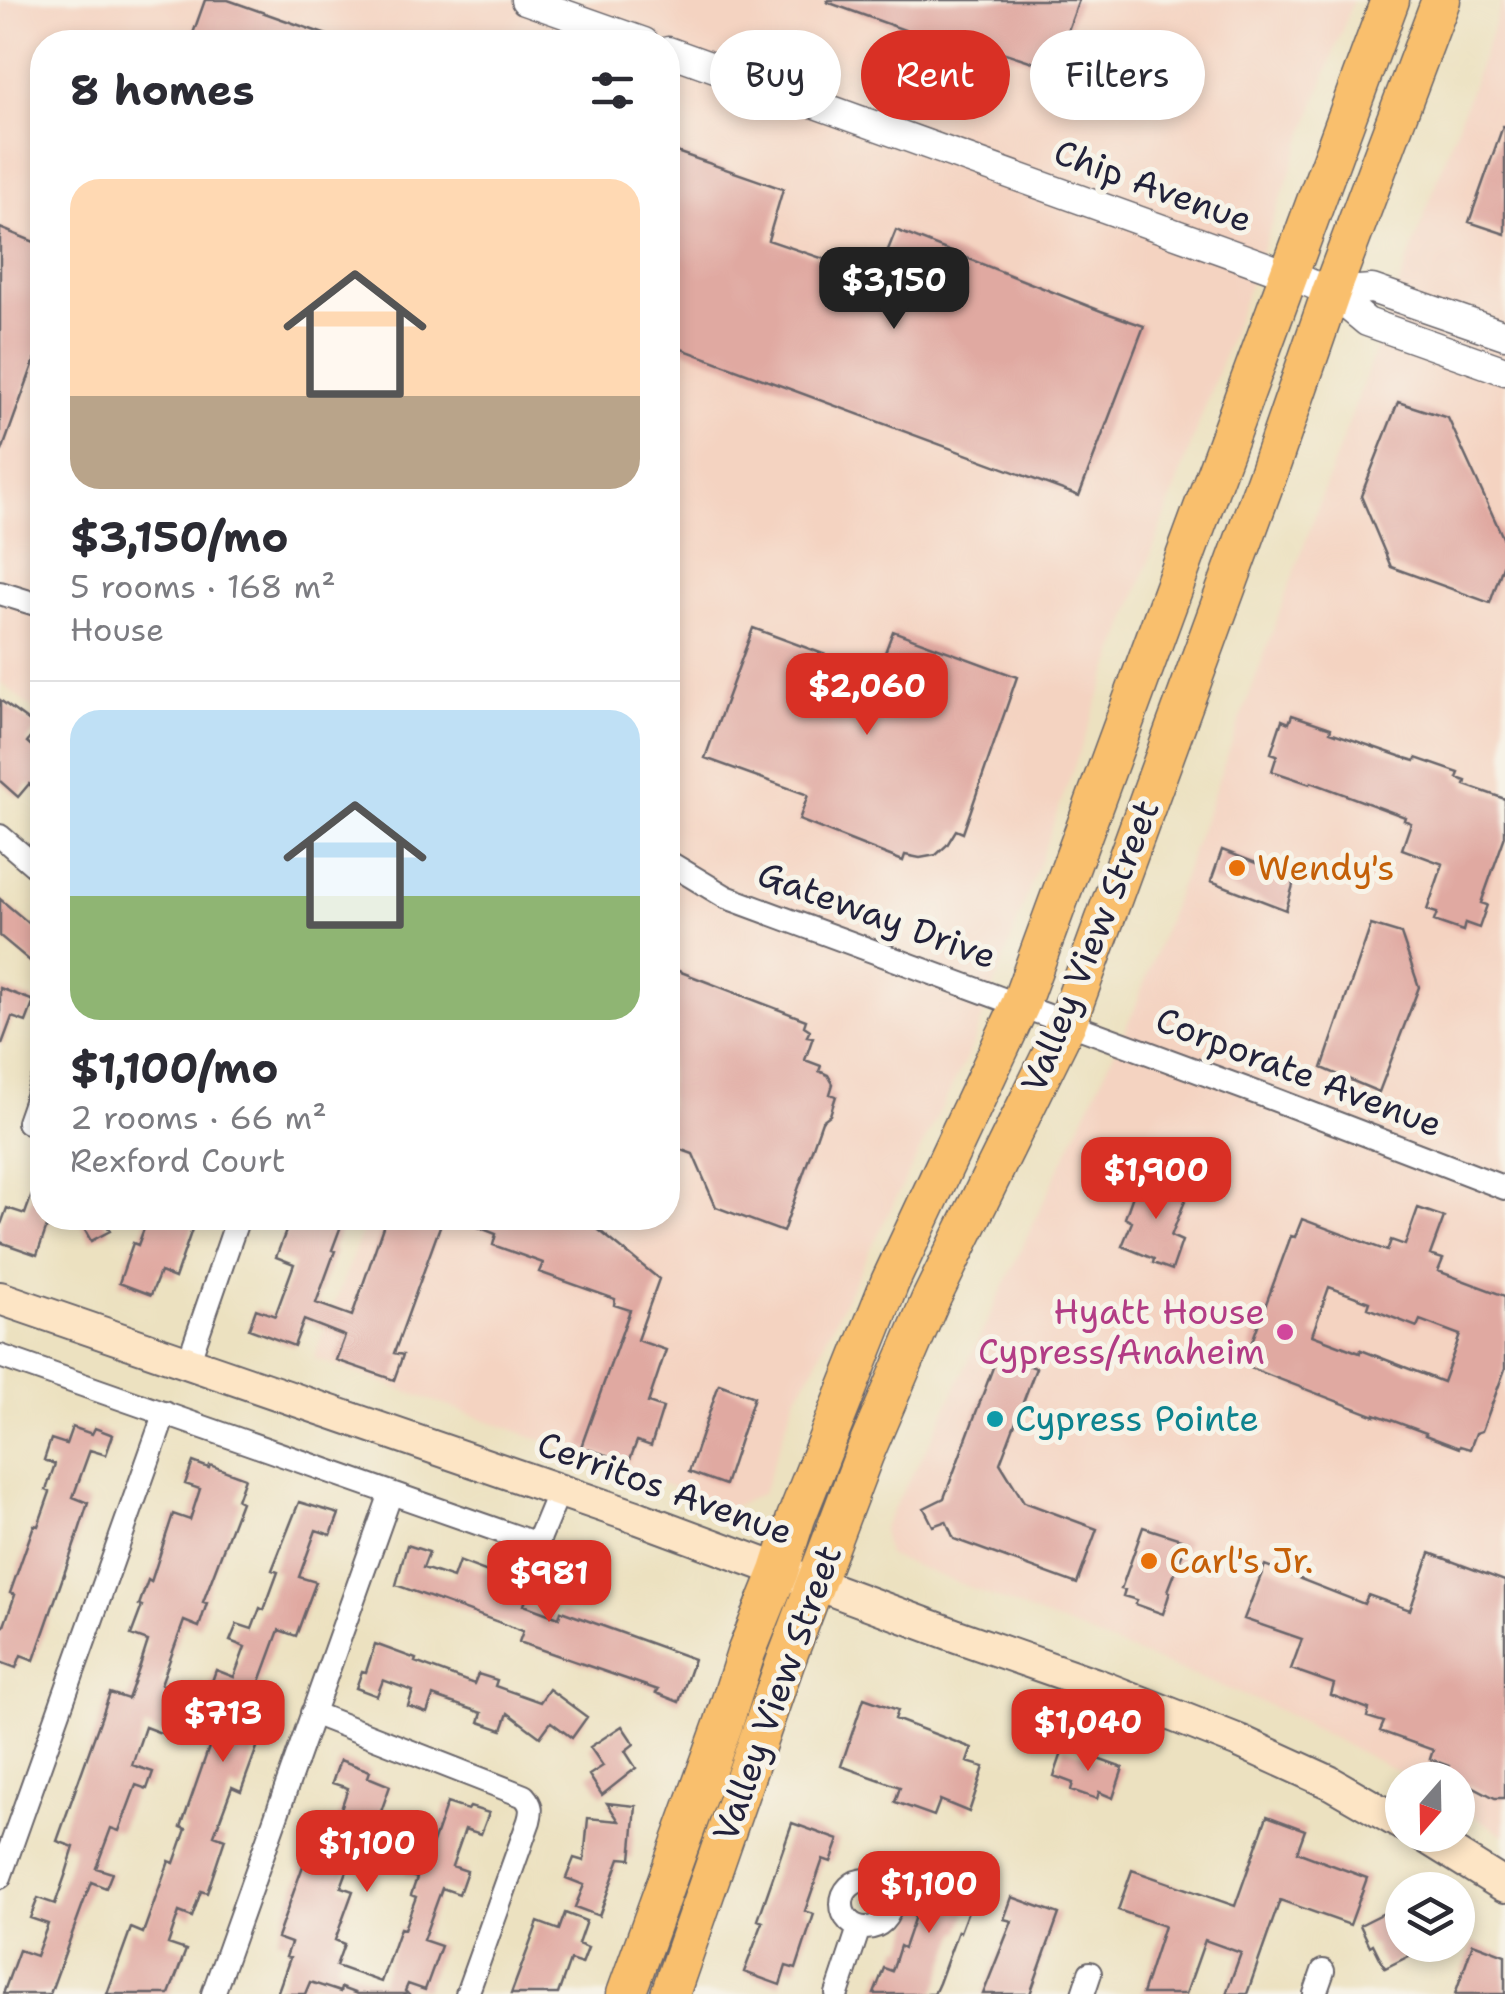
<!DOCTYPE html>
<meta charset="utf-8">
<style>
:root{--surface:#fff;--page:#f2f2f3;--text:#2b2b33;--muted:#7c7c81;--line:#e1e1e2;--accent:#d93025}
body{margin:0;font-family:"Shantell Sans",sans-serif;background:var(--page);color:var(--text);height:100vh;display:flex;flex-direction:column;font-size:38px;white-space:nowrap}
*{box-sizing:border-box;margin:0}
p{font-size:32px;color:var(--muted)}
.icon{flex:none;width:55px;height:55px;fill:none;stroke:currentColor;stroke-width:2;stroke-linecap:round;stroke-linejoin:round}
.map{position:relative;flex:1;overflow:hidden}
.sheet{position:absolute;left:30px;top:30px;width:650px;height:1200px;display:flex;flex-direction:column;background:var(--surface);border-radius:40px;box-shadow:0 5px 15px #0003}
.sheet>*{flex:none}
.hud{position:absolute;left:710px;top:30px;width:645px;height:90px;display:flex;gap:20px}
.needle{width:65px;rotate:200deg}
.buttons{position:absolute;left:1385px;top:1762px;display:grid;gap:20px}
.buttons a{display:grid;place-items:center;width:90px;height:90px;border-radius:50%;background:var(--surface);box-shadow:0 5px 15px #0003;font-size:50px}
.price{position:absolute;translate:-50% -85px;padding:0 22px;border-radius:20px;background:var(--accent);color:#fff;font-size:32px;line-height:65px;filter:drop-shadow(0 2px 5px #0008)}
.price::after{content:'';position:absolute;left:50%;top:60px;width:30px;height:22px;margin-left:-15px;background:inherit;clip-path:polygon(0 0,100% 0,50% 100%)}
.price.current{background:#222;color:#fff}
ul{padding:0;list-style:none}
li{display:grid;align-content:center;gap:20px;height:530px;padding:0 40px}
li+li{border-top:2px solid var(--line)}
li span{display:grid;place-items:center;height:310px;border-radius:30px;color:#555}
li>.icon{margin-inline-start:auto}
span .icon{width:180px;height:180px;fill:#fffc;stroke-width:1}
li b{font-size:42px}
h2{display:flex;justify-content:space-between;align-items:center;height:120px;padding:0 40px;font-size:42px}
.chip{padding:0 35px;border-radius:45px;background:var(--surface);box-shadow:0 5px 15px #0003;font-size:35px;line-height:90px}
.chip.current{background:var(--accent);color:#fff}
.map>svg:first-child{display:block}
.built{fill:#f4d3c1}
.building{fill:#e0a9a1;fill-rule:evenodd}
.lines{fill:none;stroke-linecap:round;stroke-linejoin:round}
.minor-casing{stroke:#69656a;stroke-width:26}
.tertiary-casing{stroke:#69656a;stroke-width:31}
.secondary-casing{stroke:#69656a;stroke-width:36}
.primary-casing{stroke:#69656a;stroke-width:41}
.minor{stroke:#fff;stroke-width:22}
.tertiary{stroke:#fff;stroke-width:28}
.secondary{stroke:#fde5c5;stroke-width:32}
.primary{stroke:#f9bf6d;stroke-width:38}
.food-dot{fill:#e8710a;stroke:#f7f3e8;stroke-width:4}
.hotel-dot{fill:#d1479c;stroke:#f7f3e8;stroke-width:4}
.culture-dot{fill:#0f9aa8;stroke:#f7f3e8;stroke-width:4}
.labels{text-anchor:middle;stroke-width:10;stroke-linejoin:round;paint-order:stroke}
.street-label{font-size:35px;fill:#22223b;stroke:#f7f3e8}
.food-label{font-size:35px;fill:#c56008;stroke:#f7f3e8;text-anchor:start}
.hotel-label{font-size:35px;fill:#b23c85;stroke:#f7f3e8;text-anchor:end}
.culture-label{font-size:35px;fill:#0d838f;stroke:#f7f3e8;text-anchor:start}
</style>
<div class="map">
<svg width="1505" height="1994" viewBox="0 0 1505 1994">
<rect width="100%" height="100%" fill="#f7f3e8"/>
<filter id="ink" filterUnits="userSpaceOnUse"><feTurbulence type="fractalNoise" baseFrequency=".01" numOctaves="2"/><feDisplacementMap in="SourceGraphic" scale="20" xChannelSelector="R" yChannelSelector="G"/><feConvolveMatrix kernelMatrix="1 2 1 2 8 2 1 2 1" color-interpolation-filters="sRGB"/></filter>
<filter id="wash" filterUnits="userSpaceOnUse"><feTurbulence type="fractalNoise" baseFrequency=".0048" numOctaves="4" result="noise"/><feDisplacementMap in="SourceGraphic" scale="40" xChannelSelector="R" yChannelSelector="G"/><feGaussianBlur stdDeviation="2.25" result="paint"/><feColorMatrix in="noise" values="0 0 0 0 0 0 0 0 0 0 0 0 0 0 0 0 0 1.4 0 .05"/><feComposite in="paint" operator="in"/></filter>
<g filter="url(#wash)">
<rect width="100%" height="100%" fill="#ece1c0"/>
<path class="built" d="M0,0H1353L972,1047L827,1336L814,1368L795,1398L763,1493L730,1508L314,1358L367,1218H668V42H42V717L0,682Z
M1503,0H1505V1836L1458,1805V1780H1414L1270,1706L887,1555L882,1529L933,1436L1135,1008Z"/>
<g id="blocks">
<path class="building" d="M205,0H228L341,40V42H190Z
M828,0H1079L1054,69L975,43L971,54L827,2Z
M1503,126H1505V234L1469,222Z
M668,149L783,189L768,240L877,277L896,230L1101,311L1144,326L1079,496L668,344Z
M0,228L42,245V340L2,451H0Z
M1398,402L1448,418L1505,542V560L1490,603L1391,567L1361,496Z
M753,628L877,674L893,631L1017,677L963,833L956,830L947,845L936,855L920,858L905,855L903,861L799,820L808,795L705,758Z
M0,700L38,728L27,742L42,755V795L29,784L18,797L0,781Z
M1292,715L1331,728L1330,732L1405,758L1415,761L1416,758L1459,773L1457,778L1466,781L1465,785L1505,799V836L1481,903L1487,905L1479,928L1465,923L1463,931L1434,921L1437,913L1427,910L1443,864L1402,849L1411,823L1404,820L1405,817L1311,782L1310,784L1272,771L1277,755L1271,753L1282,720L1289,723Z
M1222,850L1295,878L1286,910L1211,881Z
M0,899L42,934V971L0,936Z
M1371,925L1401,934L1419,987L1379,1092L1322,1068Z
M668,967L806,1020L804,1026L810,1030L807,1036L813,1037L805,1060L821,1066L819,1071L828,1075L833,1084L830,1094L836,1096L830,1115L822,1121L783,1232L716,1207L693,1154L668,1145Z
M0,988L34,1001L26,1022L12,1017L2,1044H0Z
M40,1172H42V1218H50L37,1255L0,1242V1227L7,1208L25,1214Z
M1158,1179L1189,1191L1171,1236L1182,1241L1172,1270L1153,1263L1154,1259L1122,1246L1132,1222L1125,1218L1137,1184L1154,1190Z
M1418,1208L1444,1217L1430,1255L1443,1259L1438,1271L1505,1296V1369L1482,1431L1476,1433L1470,1449L1460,1446L1459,1448L1425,1435L1426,1433L1375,1414V1416L1248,1367L1254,1350L1250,1347L1291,1236L1295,1237L1302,1219L1387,1251L1391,1240L1405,1245ZM1329,1287L1370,1302L1368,1308L1417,1327L1420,1320L1460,1335L1443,1382L1361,1350L1360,1353L1312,1335Z
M92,1218H103L110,1231L91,1241L81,1223Z
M148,1218H196L175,1278L160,1272L151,1295L119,1283L133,1243L138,1245Z
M291,1218H344L332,1250L335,1251L316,1303L352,1316L386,1218H443L394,1353L403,1355L394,1380L336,1360L345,1336L304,1320L294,1346L249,1329L256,1309L275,1316L294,1264L276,1257Z
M455,1218H584L659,1279L637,1340L666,1350L648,1403L663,1408L651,1446L637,1441L629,1462L581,1447L630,1310L614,1305L615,1299L539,1272L543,1263L493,1245L496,1234Z
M998,1354L1036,1368L1000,1463L1024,1502L1097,1529L1077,1584L954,1539L946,1521L933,1526L924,1508L944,1498Z
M719,1384L754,1397L725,1485L689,1472Z
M72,1427L92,1434L95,1428L113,1435L106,1455L90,1450L73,1497L88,1503L77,1537L34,1660L21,1655L16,1668L0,1662V1625L4,1626L15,1595L10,1593L34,1525L38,1526L50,1492L46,1490L55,1464L44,1460L51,1439L66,1444Z
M193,1462L209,1468L210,1465L245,1478L237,1500L241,1502L203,1602L207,1603L199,1627L184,1621L161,1684L173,1688L168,1703L174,1713L166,1735L145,1727L132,1765L153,1772L147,1789L136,1785L119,1831L111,1828L96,1868L112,1873L106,1888L91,1882L50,1994H3L19,1950L36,1956L48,1924L30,1918L38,1898L55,1904L66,1873L74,1847L57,1841L110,1693L128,1699L140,1666L148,1641L131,1635L142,1606L139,1605L148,1580L151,1582L173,1514L190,1520L200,1489L185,1484Z
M299,1502L339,1514L331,1535L316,1530L299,1577L316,1582L303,1617L296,1636L279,1630L258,1687L277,1693L241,1791L232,1787L214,1835L225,1839L207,1893L201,1891L192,1917L179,1912L168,1944L186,1950L178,1971L169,1994H107L131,1928L143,1933L169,1861L174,1863L186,1829L181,1827L215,1730L220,1732L232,1698L209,1690L216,1670L234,1677L245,1647L230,1641L237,1624L252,1629L260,1608L264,1610L278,1572L272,1570Z
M1143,1527L1187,1541L1168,1591L1170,1592L1163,1614L1135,1604L1137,1600L1123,1596L1125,1590L1121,1589Z
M407,1545L429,1552L423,1568L453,1578L459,1561L530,1588L524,1605L559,1618L561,1611L694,1659L679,1702L656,1693L658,1690L519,1642L523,1631L396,1585Z
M1430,1553L1505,1581V1798H1495L1472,1786L1446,1776L1449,1766L1430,1759L1433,1750L1380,1731L1384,1722L1367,1717L1369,1709L1331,1695L1334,1684L1291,1669L1302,1639L1244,1619L1265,1565L1364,1604L1368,1595L1410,1610Z
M375,1644L416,1659L415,1662L474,1684L478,1674L497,1680L495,1686L540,1702L549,1689L587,1717L572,1738L551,1722L540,1737L508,1713L502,1730L479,1722L482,1713L433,1696L427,1713L408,1706L413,1691L383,1680L377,1696L356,1688L362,1671L366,1672Z
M864,1698L898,1710L895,1719L972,1748L967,1762L984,1767L969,1812L940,1800L934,1816L895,1802L900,1787L841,1766Z
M622,1726L634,1744L625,1751L636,1768L602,1795L589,1775L603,1766L590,1747Z
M1064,1747L1123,1768L1113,1798L1099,1792L1097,1799L1071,1790L1073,1783L1054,1776Z
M340,1760L370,1771L368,1777L390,1786L371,1840L375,1842L368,1860L353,1855L341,1887L353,1891L335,1940L344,1944L336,1966L381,1982L400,1928L404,1929L416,1897L411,1895L417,1878L405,1874L413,1852L428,1857L447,1803L468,1810L470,1807L489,1813L481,1834L465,1829L452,1866L467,1871L459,1894L442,1888L423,1940L441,1946L425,1990L408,1984L405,1991L408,1994H357L341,1988L340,1992L310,1982L305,1994H277L290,1958L286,1957L291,1943L277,1938L313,1838L329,1844L348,1788L332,1783Z
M607,1803L636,1806L631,1859L620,1858L599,1916L575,1907L584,1885L566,1878L574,1858L584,1861L588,1818L619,1821Z
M1267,1816L1305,1830L1297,1852L1367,1878L1350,1925L1280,1900L1247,1994H1226L1241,1953L1205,1940L1186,1994H1142L1164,1926L1118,1910L1132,1870L1235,1906Z
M792,1823L839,1840L831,1862L823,1859L805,1911L814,1914L796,1969L786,1966L780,1985L744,1972L763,1922L758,1920Z
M926,1869L977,1887L960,1932L958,1931L939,1983L934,1994H874L884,1968L892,1971L900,1946L904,1948L915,1916L910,1914Z
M1012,1897L1059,1914L1030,1994H983L1012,1921L1004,1919Z
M1402,1904V1945H1431L1385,1968L1373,1944L1370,1946L1360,1925Z
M565,1913L586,1921L578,1944L588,1948L582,1964L570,1960L558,1994H511L538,1922L559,1930Z
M1473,1943L1505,1955V1994H1455Z"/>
</g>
</g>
<g filter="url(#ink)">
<use href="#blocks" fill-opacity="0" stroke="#69656a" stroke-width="2.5"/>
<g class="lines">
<defs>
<path id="minor" d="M0,593L42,606
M0,836L42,872
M668,862L726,897L1276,1100L1505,1188
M28,1122L42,1082
M0,1356L537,1544L559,1491
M188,1363L238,1218
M312,1713L524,1796C532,1805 532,1810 529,1821L467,1994
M0,1877L165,1413
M842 1904a24 24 0 1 1 48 0a24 24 0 1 1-48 0Z
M213,1994L391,1493
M837,1994L859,1928
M1083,1994L1090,1973
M1315,1994L1323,1971"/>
<path id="tertiary" d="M525,0L644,42
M668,51L1290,275L1331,292L1367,322L1505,371
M1331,292L1372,289L1505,335"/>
<path id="secondary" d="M0,1298L639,1518L957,1636L1094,1684L1239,1741L1329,1782L1402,1824
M1423,1835L1505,1886"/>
<path id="primary" d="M626,1994L723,1725L746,1653L779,1571L796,1518L890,1282L1020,1005L1390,0
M670,1994L785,1663L864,1455L930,1301L1067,1023L1268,474L1331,292L1441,0"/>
</defs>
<use href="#minor" class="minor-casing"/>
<use href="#tertiary" class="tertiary-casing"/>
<use href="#secondary" class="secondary-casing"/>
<use href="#primary" class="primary-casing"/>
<use href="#minor" class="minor"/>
<use href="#tertiary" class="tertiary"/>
<use href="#secondary" class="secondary"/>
<use href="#primary" class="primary"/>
</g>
</g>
<g class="food-dot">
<circle cx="1237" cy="868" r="10"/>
<circle cx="1149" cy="1561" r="10"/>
</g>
<circle class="hotel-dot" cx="1285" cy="1332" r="10"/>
<circle class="culture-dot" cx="995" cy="1419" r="10"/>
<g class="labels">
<g class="street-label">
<text transform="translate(1153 186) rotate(20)" y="12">Chip Avenue</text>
<text transform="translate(877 915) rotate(20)" y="12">Gateway Drive</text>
<text transform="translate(1090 946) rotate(-68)" y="12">Valley View Street</text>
<text transform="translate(1299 1072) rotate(21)" y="12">Corporate Avenue</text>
<text transform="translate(665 1488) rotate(20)" y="12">Cerritos Avenue</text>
<text transform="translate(777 1693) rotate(-70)" y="12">Valley View Street</text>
</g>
<g class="food-label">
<text x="1257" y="880">Wendy's</text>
<text x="1169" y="1573">Carl's Jr.</text>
</g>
<g class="hotel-label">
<text x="1265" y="1324">Hyatt House<tspan x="1265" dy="40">Cypress/Anaheim</tspan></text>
</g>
<g class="culture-label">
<text x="1015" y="1431">Cypress Pointe</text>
</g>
</g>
</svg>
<div class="buttons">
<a><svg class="needle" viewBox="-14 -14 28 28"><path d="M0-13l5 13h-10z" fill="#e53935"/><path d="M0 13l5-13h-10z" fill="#7c7c81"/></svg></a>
<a><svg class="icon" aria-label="layers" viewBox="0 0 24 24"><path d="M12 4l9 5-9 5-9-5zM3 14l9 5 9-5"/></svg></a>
</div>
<b class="price current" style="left:894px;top:332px">$3,150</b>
<b class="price" style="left:867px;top:738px">$2,060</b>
<b class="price" style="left:1156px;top:1222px">$1,900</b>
<b class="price" style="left:549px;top:1625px">$981</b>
<b class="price" style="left:223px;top:1765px">$713</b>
<b class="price" style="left:1088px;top:1774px">$1,040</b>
<b class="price" style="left:367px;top:1895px">$1,100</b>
<b class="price" style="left:929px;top:1936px">$1,100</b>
<div class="hud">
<a class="chip">Buy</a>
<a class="chip current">Rent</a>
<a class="chip">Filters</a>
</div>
<section class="sheet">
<h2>8 homes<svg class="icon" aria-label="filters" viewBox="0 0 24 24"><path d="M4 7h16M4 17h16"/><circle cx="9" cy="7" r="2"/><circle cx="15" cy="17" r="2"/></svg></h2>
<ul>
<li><span style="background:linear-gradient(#ffd9b3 70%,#b9a48a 0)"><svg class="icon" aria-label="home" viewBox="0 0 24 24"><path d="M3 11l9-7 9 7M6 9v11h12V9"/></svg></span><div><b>$3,150/mo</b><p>5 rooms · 168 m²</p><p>House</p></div></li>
<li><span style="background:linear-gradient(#bfe0f5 60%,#8fb573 0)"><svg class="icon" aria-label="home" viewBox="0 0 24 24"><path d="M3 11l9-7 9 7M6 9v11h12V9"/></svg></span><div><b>$1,100/mo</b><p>2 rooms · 66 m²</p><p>Rexford Court</p></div></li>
</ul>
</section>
</div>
